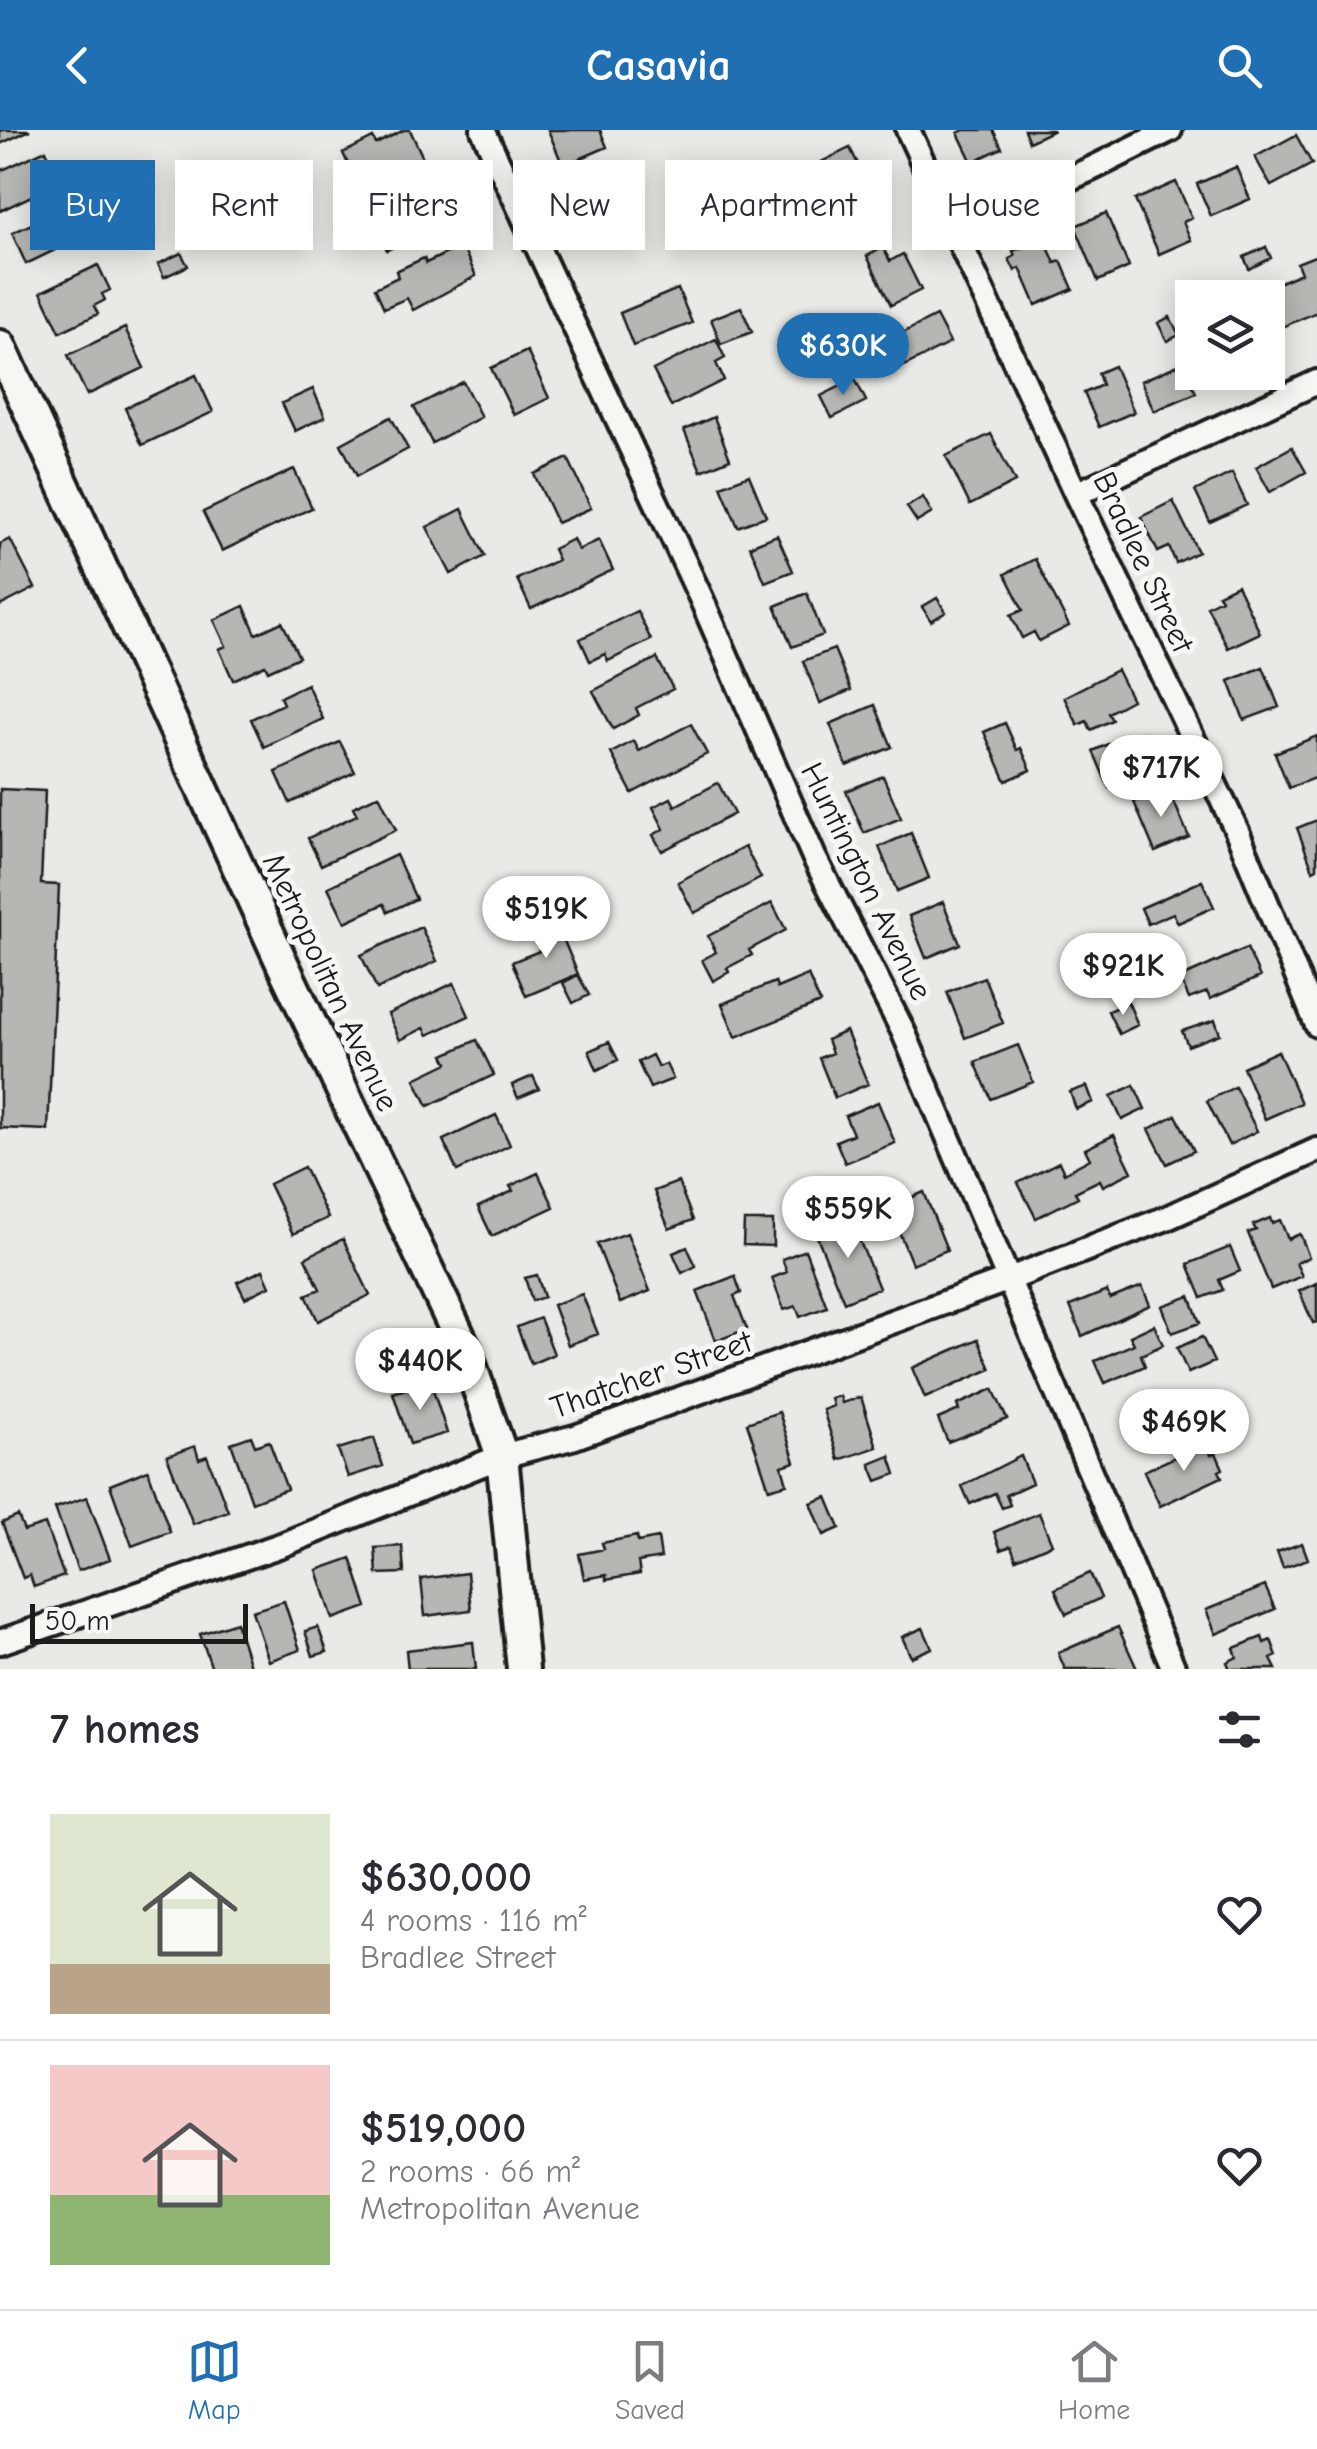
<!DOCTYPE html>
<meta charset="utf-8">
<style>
:root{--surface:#fff;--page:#f2f2f3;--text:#2b2b33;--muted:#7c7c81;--line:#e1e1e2;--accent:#1f6fb2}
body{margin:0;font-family:"Comic Neue",sans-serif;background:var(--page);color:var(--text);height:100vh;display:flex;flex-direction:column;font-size:38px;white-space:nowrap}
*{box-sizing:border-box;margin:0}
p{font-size:32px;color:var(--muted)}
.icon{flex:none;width:55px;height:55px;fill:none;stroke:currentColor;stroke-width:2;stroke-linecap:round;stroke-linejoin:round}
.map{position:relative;height:1539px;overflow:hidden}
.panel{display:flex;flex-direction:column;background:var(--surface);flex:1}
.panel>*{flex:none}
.hud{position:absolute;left:30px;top:30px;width:1258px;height:90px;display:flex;gap:20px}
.controls{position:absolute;left:1175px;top:150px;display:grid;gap:20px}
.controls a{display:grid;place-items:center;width:110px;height:110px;border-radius:0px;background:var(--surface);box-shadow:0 5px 25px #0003;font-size:50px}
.scale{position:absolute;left:30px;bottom:25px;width:218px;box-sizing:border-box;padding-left:10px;border:5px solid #1c1c1c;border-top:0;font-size:28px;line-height:35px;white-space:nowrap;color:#1c1c1c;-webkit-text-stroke:8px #f6f6f2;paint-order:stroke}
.price{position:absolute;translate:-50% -85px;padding:0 22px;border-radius:35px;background:#fff;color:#222;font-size:32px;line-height:65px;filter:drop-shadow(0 2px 5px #0008)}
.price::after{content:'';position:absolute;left:50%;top:60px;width:30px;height:22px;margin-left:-15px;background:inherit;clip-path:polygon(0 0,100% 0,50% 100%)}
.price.active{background:var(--accent);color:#fff}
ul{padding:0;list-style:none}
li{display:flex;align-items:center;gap:30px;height:250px;padding:0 50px}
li+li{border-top:2px solid var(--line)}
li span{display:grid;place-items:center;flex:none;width:280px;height:200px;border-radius:0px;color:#555}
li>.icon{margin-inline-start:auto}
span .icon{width:120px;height:120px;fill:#fffc;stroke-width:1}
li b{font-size:42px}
h2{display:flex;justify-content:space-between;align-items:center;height:120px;padding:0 50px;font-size:42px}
.pill{padding:0 35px;border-radius:0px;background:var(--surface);box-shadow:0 5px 25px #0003;font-size:35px;line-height:90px}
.pill.active{background:var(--accent);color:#fff}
header{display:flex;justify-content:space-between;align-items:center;height:130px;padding:0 50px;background:var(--accent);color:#fff;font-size:45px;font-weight:600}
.tabs{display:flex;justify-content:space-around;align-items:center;height:140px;border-top:2px solid var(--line);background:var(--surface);font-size:28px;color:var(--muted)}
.tabs a{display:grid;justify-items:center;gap:5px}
.tabs .active{color:var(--accent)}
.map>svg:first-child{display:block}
.building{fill:#b6b6b3;stroke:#1c1c1c;stroke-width:2.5}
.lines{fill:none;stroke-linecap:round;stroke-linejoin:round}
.minor-casing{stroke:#1c1c1c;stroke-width:30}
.tertiary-casing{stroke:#1c1c1c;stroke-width:38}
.minor{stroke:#f6f6f2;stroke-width:22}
.tertiary{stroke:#f6f6f2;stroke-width:30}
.labels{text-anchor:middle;stroke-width:10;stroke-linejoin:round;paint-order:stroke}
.street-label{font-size:32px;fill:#1c1c1c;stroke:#f6f6f2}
</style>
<header><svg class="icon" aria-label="back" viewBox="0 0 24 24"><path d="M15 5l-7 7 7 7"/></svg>Casavia<svg class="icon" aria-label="search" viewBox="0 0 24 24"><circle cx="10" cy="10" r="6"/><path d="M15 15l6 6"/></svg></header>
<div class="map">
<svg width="1317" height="1539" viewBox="0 0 1317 1539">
<rect width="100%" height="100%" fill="#e9e9e5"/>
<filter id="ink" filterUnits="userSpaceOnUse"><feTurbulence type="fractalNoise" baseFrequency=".01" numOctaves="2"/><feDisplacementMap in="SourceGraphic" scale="20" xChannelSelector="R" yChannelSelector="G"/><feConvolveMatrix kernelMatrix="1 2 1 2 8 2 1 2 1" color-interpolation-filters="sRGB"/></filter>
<g filter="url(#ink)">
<path class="building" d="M0,0H30L0,14Z
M404,0H410L424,30L360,60L343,23L373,8L376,14Z
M548,0H600L607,17L563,36Z
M964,0H993L1002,18L972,32L958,3Z
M1024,0H1054L1029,12Z
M1296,5L1312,34L1271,56L1255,27Z
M850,18L863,44L828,62L815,35Z
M46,20L61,52L0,81V41Z
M1236,37L1250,69L1211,86L1197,54Z
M611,45L627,84L594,97L578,58Z
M116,52L127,76L96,91L85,67Z
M431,52L446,82L411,99L414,107L387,120L369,82Z
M1176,52L1192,88L1183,92L1191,110L1159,124L1135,70Z
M875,65L891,94L854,113L839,82Z
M223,73L231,88L206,100L199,85Z
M66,78L80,108L26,134L12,103Z
M1106,83L1129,137L1098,151L1075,96Z
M1044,108L1055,133L1061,131L1073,159L1036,175L1020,138L1015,141L1009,129L1015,126L1013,121Z
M462,116L476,146L413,180L407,168L384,178L375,158L398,147L396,141L424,128L426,133Z
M1266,117L1271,128L1249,139L1244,127Z
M883,118L890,131L903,124L921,160L891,175L867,126Z
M181,123L188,136L164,147L158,134Z
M1317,125V182L1280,198L1264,159L1301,143L1297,133Z
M98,135L110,160L102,164L105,170L94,176L98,184L60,202L41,162Z
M678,159L692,193L633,216L620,183Z
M741,177L752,202L721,214L711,189Z
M936,186L950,213L900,238L887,211Z
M1170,187L1179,205L1167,211L1158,193Z
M125,198L144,238L87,265L68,225Z
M716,209L725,228L716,233L724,250L671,276L653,240Z
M527,221L549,268L514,285L491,238Z
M1183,233L1196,263L1154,281L1141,251Z
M1114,236L1134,282L1099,297L1084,263L1102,255L1098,243Z
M196,245L213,282L142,315L125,278Z
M855,249L866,271L832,288L821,266Z
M463,252L481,287L432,313L414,277Z
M313,259L325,287L295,301L282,273Z
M391,287L408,319L357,346L341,314Z
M714,287L730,329L701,341L684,300Z
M991,304L1015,352L970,375L946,326Z
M1292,317L1306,342L1270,362L1256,337Z
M568,328L591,378L557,393L534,344Z
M294,339L312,378L222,421L203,382Z
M1232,343L1247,375L1210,392L1195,361Z
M749,345L766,386L738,397L721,356Z
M923,367L932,383L917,392L907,377Z
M1173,371L1198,422L1176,433L1169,417L1158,422L1141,387Z
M462,379L485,426L451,444L427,397Z
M777,405L793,441L765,452L750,416Z
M10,409L35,458L0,476V414Z
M573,409L578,420L599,410L613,440L531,479L517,449L558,430L553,419Z
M1035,429L1069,496L1039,511L1034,502L1022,508L1011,485L1023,480L1005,444Z
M1237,455L1260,503L1228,518L1207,476L1221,469L1218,464Z
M807,463L823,505L792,517L775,476Z
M937,468L946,482L931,491L922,477Z
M244,476L256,504L282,492L299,527L268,541L265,535L233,550L219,519L226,516L214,490Z
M637,481L651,510L608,531L605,524L590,531L580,509Z
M834,519L851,560L820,573L803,531Z
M657,528L673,559L636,578L639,585L613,599L593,561Z
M1263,537L1279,577L1244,590L1229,551Z
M1117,540L1132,570L1108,583L1112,590L1091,600L1087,591L1078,595L1064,567Z
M307,554L323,589L264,617L251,589L283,574L280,567Z
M875,575L892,617L847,636L830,594Z
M1005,593L1017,620L1021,618L1031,640L1006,651L984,602Z
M691,594L707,624L632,663L611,623L634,611L639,621Z
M1142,603L1147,617L1137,621L1147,641L1109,658L1093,621L1130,604L1132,608Z
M1317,606V647L1289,658L1275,623Z
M340,612L355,642L290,673L276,642Z
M883,646L901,688L864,703L846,661Z
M718,653L734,684L662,721L653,705L664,699L653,677L671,668L675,676Z
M1168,658L1189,707L1155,722L1134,672Z
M0,659L45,661L41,754L59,755L48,1000L0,998Z
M379,665L396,700L321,735L308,708L357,685L353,677Z
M1317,690V738L1313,740L1297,698Z
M911,703L929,748L897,761L879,717Z
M745,717L761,748L694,783L678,752Z
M396,725L416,769L388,782L384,774L345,792L328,757Z
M1202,751L1214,777L1178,793L1173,783L1148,794L1141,778Z
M943,772L960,814L926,828L909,786Z
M772,773L786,800L749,820L752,825L727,838L729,842L713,851L702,830L716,822L708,806Z
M553,785L578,844L526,866L512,832L547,818L536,792Z
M421,797L437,831L377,859L361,825Z
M1247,818L1260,847L1210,869L1207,862L1189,869L1180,848Z
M578,845L589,865L573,873L563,853Z
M808,845L820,873L736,907L722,874L775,852L777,858Z
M984,847L1003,893L965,908L947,862Z
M454,853L469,886L428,905L424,898L400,910L388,884Z
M1128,872L1138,895L1119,904L1108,881Z
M1215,890L1220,904L1188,916L1182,901Z
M846,901L868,954L835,968L819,928L832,923L827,910Z
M477,910L494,945L428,976L415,949L448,933L444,925Z
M609,912L618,930L597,940L589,921Z
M1018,915L1033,952L991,969L975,932Z
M1278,921L1301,973L1265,989L1243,937Z
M652,925L658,937L666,934L673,949L650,958L638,932Z
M533,946L539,959L518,968L512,955Z
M1134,955L1145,979L1122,990L1111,966Z
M1087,956L1093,972L1076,979L1070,962Z
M1235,957L1257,1001L1229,1015L1207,971Z
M878,972L895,1013L845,1033L836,1011L853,1004L845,986Z
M496,985L510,1015L457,1041L443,1010Z
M1176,985L1194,1021L1167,1034L1149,999Z
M1114,1005L1132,1042L1103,1056L1100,1050L1075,1062L1078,1067L1036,1088L1018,1053L1059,1032L1064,1043L1090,1029L1085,1019Z
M304,1037L328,1088L293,1104L269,1054Z
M538,1043L554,1077L492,1106L478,1077L513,1061L510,1056Z
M678,1052L693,1090L669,1099L654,1061Z
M924,1062L947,1120L912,1134L889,1077Z
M1270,1088L1272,1093L1280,1090L1288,1109L1300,1104L1309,1127L1296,1133L1302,1146L1271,1159L1248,1103L1256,1100L1253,1095Z
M851,1090L879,1158L844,1172L816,1104Z
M744,1091H773V1116L743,1115Z
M627,1103L650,1161L620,1173L597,1114Z
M343,1109L370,1165L318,1191L306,1165L320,1159L305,1128Z
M687,1117L696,1136L682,1143L673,1123Z
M1230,1117L1240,1141L1219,1150L1223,1160L1202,1168L1188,1134Z
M805,1120L827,1177L800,1187L796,1176L784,1180L772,1148L787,1142L782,1129Z
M263,1140L270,1156L245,1168L237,1152Z
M537,1145L544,1167L532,1171L525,1148Z
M735,1146L741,1163L734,1166L747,1199L716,1211L697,1161Z
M1317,1153V1192L1313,1193L1299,1161Z
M1142,1156L1150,1175L1082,1206L1070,1176L1107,1161L1110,1169Z
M582,1164L598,1204L568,1215L553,1175Z
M1190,1166L1200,1193L1172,1203L1162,1176Z
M540,1188L554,1224L531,1234L517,1197Z
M1154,1195L1163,1215L1141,1225L1145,1236L1105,1253L1095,1231L1134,1214L1130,1206Z
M1202,1207L1214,1232L1188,1243L1177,1218Z
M978,1209L991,1239L925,1268L912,1238Z
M430,1251L447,1303L410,1314L393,1263Z
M993,1259L1007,1289L948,1312L938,1289L959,1280L957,1275Z
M840,1266L842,1273L861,1267L877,1317L839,1330L823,1280L833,1276L831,1268Z
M779,1282L795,1332L782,1336L787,1354L769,1359L747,1293Z
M251,1306L255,1316L269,1311L287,1359L252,1372L231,1313Z
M374,1308L383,1336L348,1347L338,1319Z
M1206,1313L1211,1325L1216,1323L1223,1339L1219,1341L1222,1347L1160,1376L1144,1341Z
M195,1316L199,1329L207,1326L228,1381L193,1394L167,1326Z
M890,1326L896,1344L877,1351L870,1334Z
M1021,1326L1032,1353L1006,1365L1010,1375L1002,1378L995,1363L970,1374L962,1356Z
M148,1340L170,1402L132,1416L110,1355Z
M87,1367L110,1429L78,1441L55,1378Z
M827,1367L840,1398L824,1405L811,1373Z
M1039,1383L1052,1414L1016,1429L1011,1416L1001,1420L994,1402Z
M18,1386L24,1401L45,1394L64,1446L34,1457L30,1445L23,1448L2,1393Z
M637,1406L638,1412L658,1408L661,1428L638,1432L640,1444L606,1450V1445L584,1449L579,1424L604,1419L602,1413Z
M1302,1413L1308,1429L1283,1438L1277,1422Z
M402,1416L404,1443L377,1444L375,1418Z
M351,1428L367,1477L333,1489L317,1440Z
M467,1443L471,1480L425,1486L421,1449Z
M1090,1443L1101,1468L1066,1484L1055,1459Z
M1265,1456L1275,1479L1216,1504L1206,1480Z
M284,1471L300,1520L269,1531L252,1481Z
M236,1492L251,1539H212L200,1504Z
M318,1497L327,1522L313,1526L305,1501Z
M1118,1497L1137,1539H1065L1058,1523Z
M923,1498L932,1518L911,1527L902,1507Z
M1262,1507L1264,1513L1271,1510L1277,1526L1271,1529L1276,1539H1230L1227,1532L1237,1527L1234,1518Z
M473,1512L476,1539H408L406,1520Z"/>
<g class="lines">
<defs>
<path id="minor" d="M483,0L701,468L814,727L903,901L1174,1539
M908,0L1076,364L1237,701L1317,895
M953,100L1091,39L1170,0
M1076,364L1317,252
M0,1512L284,1414L502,1326L575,1307L1007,1150L1169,1087L1317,1020"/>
<path id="tertiary" d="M0,216L282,833L464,1217L502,1326L523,1539"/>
</defs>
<use href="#minor" class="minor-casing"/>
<use href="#tertiary" class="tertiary-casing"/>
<use href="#minor" class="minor"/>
<use href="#tertiary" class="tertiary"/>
</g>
</g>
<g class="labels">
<g class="street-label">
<text transform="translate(1144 432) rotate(65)" y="11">Bradlee Street</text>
<text transform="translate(867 751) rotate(64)" y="11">Huntington Avenue</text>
<text transform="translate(331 852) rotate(65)" y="11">Metropolitan Avenue</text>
<text transform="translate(651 1244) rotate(-19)" y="11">Thatcher Street</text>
</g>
</g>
</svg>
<div class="controls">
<a><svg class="icon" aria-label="layers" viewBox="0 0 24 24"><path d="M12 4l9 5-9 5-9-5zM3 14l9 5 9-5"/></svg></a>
</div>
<div class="scale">50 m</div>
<b class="price active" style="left:843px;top:268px">$630K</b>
<b class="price" style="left:1161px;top:690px">$717K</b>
<b class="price" style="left:546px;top:831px">$519K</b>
<b class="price" style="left:1123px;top:888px">$921K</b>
<b class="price" style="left:848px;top:1131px">$559K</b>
<b class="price" style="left:420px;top:1283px">$440K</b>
<b class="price" style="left:1184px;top:1344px">$469K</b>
<div class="hud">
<a class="pill active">Buy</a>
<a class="pill">Rent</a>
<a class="pill">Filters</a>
<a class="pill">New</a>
<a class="pill">Apartment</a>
<a class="pill">House</a>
</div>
</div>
<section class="panel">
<h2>7 homes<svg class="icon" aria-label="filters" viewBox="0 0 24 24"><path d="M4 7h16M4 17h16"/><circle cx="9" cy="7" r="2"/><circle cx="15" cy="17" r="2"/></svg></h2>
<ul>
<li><span style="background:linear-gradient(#dfe7d0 75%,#b9a48a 0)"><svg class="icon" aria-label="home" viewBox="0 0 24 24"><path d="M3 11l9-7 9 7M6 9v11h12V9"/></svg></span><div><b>$630,000</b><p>4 rooms · 116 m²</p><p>Bradlee Street</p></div><svg class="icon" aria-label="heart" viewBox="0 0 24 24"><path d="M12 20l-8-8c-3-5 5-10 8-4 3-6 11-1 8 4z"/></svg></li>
<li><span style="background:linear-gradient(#f6c9c9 65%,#8fb573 0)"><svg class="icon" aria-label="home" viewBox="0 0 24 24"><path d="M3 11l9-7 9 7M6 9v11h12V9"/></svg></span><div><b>$519,000</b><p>2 rooms · 66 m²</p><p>Metropolitan Avenue</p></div><svg class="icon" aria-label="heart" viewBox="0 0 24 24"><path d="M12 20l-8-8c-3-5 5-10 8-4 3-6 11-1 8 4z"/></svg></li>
</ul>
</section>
<nav class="tabs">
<a class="active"><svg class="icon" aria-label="map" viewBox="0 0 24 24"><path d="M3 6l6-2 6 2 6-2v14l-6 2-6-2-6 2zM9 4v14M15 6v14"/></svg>Map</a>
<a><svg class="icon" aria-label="saved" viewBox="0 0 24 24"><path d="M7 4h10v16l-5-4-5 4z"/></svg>Saved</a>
<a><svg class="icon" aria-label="home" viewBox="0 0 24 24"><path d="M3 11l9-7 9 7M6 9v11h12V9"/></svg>Home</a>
</nav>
